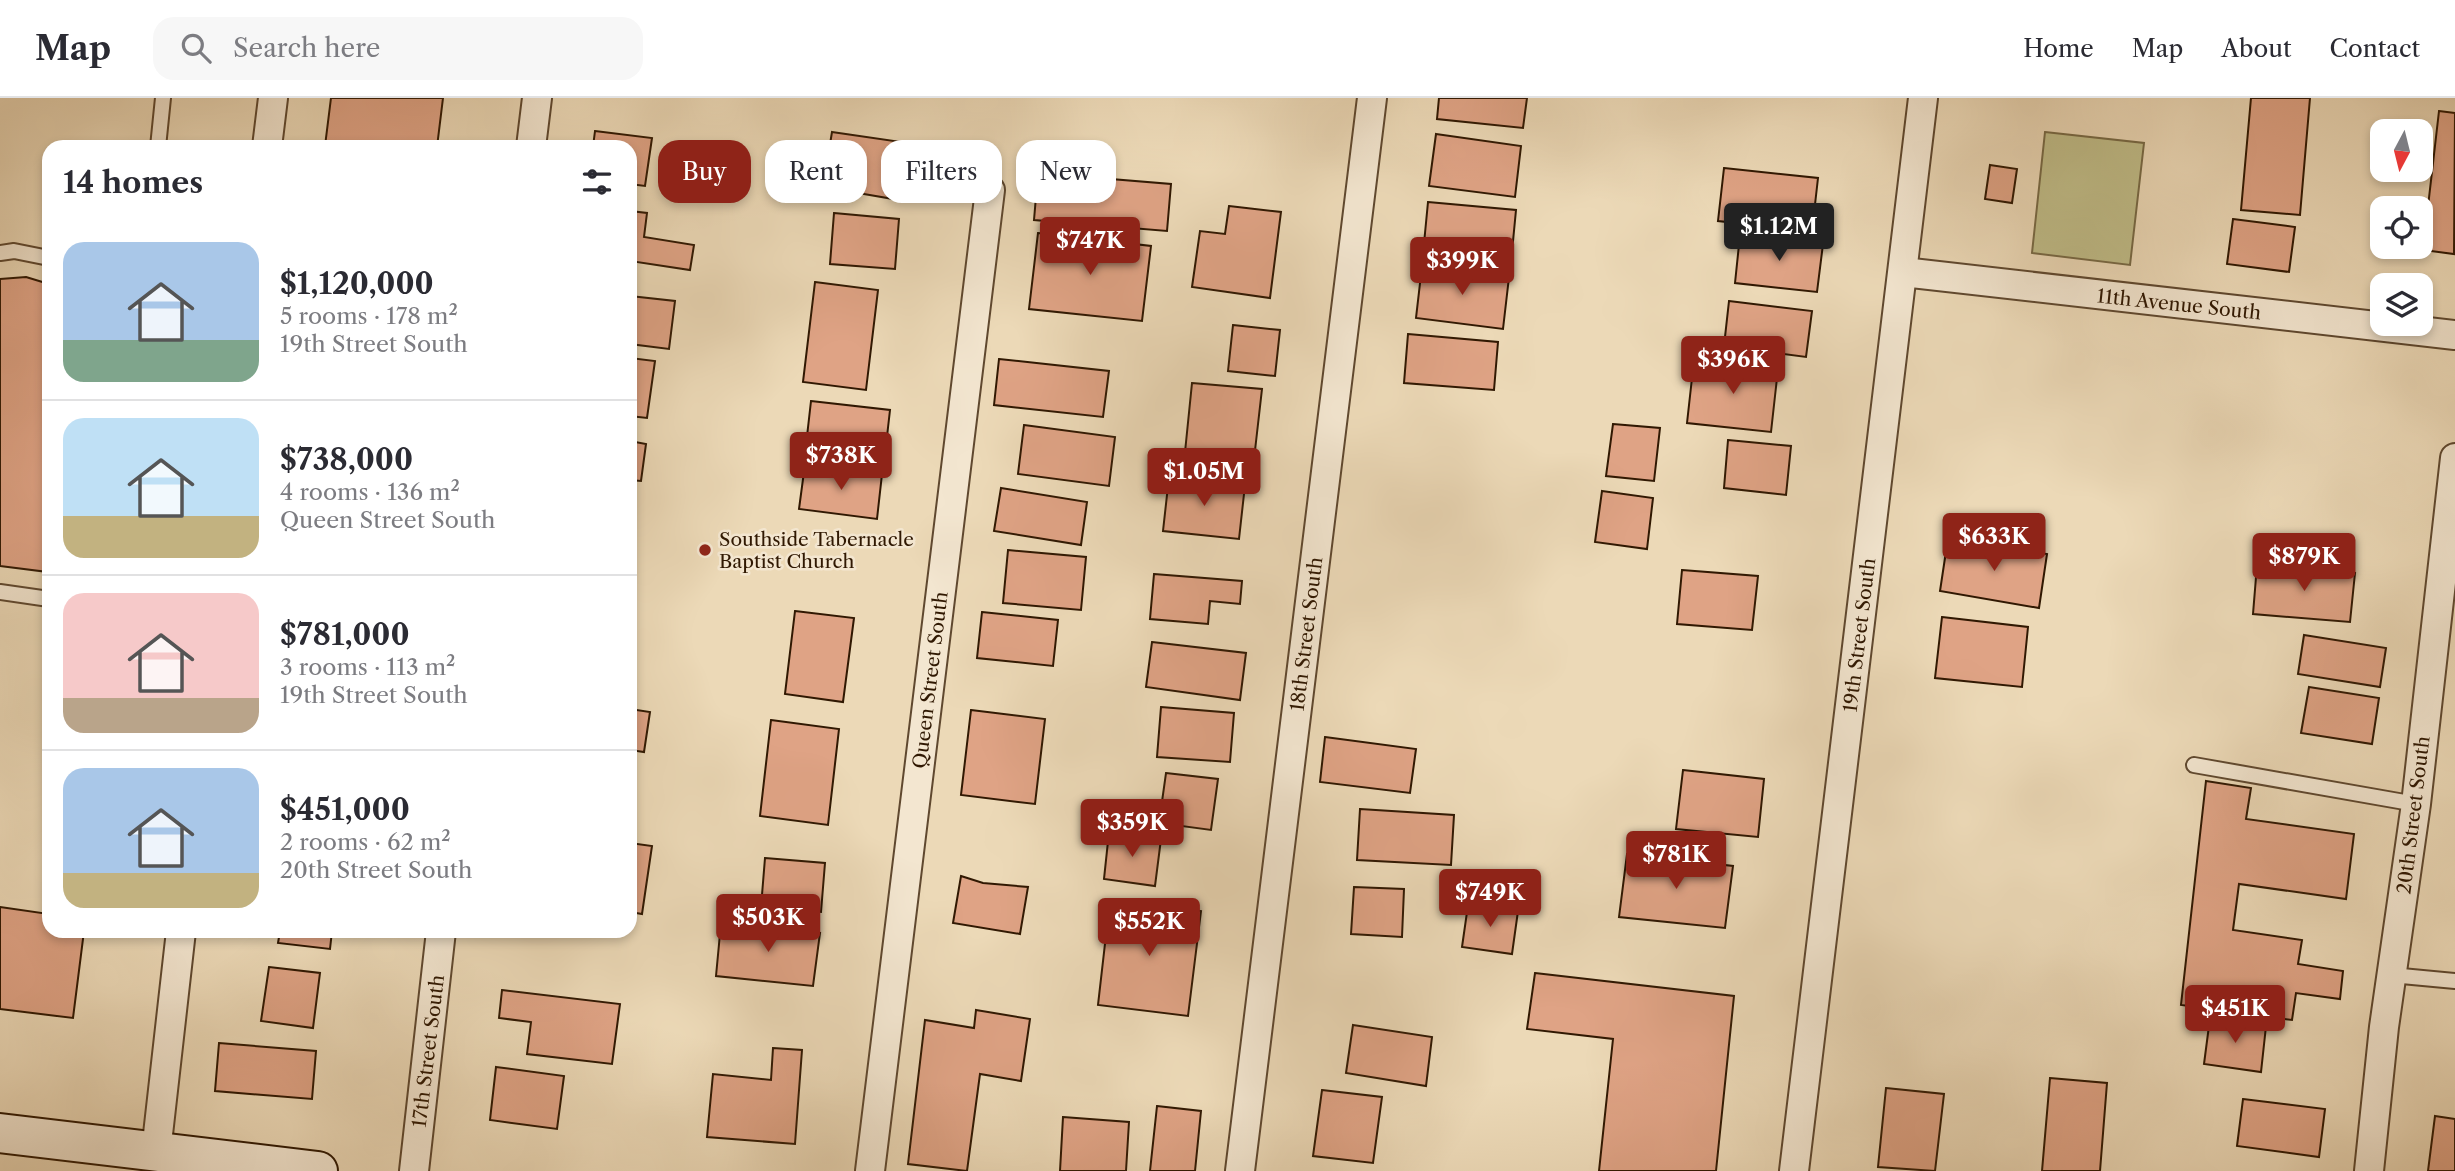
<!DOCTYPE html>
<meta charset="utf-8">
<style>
:root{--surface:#fff;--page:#f7f7f7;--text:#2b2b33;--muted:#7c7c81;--line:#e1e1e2;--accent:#8f2418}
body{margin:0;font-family:"Libre Caslon Text",serif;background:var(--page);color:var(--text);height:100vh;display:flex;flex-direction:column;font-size:26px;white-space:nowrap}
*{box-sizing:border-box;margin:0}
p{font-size:23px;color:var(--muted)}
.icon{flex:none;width:38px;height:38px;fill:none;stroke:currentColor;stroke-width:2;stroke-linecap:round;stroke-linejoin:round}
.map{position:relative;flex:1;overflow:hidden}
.side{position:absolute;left:42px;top:42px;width:595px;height:798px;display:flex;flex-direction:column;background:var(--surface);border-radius:21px;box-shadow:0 4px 10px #0003}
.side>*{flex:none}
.banner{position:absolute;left:658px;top:42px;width:665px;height:63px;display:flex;gap:14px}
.needle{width:46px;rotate:187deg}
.controls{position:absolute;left:2370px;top:21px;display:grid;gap:14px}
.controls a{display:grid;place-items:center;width:63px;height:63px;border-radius:14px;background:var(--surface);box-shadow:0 4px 10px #0003;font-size:35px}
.price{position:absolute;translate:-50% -60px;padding:0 16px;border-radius:7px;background:var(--accent);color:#fff;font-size:23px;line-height:46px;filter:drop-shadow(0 2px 4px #0008)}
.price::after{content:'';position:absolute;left:50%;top:42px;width:21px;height:16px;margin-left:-10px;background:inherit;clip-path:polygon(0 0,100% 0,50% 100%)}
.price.current{background:#222;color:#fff}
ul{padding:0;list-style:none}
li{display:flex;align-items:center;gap:21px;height:175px;padding:0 21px}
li+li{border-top:2px solid var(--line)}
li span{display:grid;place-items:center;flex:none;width:196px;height:140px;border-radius:21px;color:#555}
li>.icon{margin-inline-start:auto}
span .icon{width:84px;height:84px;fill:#fffc;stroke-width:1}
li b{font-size:30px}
h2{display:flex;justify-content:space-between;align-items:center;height:84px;padding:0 21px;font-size:30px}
.chip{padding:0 24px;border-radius:21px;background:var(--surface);box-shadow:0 4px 10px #0003;font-size:24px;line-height:63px}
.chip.current{background:var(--accent);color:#fff}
header{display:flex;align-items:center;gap:42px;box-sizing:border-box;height:98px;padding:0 35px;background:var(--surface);border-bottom:2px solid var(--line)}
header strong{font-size:33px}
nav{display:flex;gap:38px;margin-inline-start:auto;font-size:24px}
.search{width:490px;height:63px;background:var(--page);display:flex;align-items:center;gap:18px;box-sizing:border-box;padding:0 24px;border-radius:21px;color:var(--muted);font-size:26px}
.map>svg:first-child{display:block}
.green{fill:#c0bd89;stroke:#786a46;stroke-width:2}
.building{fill:#dfa385;stroke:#301802;stroke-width:2}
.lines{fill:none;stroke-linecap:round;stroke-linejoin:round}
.lane-casing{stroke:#5f482f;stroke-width:18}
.street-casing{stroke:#5f482f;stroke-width:32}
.secondary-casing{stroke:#301802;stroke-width:42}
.lane{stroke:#f3e6d0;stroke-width:14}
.street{stroke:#f3e6d0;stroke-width:28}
.secondary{stroke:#f3e6d0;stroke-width:38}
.poi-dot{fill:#8f2418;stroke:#f3e6d0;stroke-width:2.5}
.labels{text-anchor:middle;stroke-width:5;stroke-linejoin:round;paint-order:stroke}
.street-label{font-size:19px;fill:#301802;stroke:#f3e6d0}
.poi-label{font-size:19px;fill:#301802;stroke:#f3e6d0;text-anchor:start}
</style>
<header>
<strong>Map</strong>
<div class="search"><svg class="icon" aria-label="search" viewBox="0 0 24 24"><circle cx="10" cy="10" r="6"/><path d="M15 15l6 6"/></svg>Search here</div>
<nav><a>Home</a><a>Map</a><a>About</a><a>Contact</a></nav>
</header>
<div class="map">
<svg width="2455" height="1073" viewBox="0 0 2455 1073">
<rect width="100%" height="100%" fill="#ecd9b7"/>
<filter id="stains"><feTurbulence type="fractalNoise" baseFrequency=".00286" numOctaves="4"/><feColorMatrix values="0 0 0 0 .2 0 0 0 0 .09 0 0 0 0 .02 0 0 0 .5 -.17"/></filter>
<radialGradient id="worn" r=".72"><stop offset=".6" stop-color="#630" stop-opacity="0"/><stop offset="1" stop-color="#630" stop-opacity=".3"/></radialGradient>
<path class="green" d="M2045,34L2144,45L2130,167L2032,155Z"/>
<path class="building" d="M331,0H443L437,49L325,48Z
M1439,0H1527L1523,30L1437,21Z
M2251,0H2310L2300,117L2241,112Z
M2439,13L2455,15L2454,156L2423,152Z
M595,33L652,40L645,88L630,86V49H593Z
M832,34L908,45L899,102L823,89Z
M1436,36L1521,48L1515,99L1429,88Z
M1990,67L2017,71L2012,105L1985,101Z
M1724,70L1818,80L1812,133L1718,123Z
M1038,75L1171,86L1167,133L1034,122Z
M1428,104L1516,112L1511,164L1423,156Z
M1229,108L1281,114L1270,200L1192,189L1200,133L1225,136Z
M630,113L647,115L644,139L694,147L690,172L630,163Z
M834,115L899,121L895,171L830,166Z
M2233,121L2295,129L2289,174L2227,166Z
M1038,135L1151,148L1142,223L1029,211Z
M1740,137L1823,146L1817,194L1735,185Z
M1422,168L1509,179L1503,231L1416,220Z
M26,179L49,186L48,474L0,468V181Z
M815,184L878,192L866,292L803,284Z
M630,198L675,203L669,251L630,246Z
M1729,203L1812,213L1806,259L1724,248Z
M1233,227L1280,232L1275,278L1228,273Z
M1408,236L1498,244L1494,292L1404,285Z
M630,260L655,263L647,320L630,318Z
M999,261L1109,273L1103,319L994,307Z
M1694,262L1778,271L1771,334L1687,325Z
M1192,285L1262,291L1253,370L1184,364Z
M811,303L890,312L884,365L805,356Z
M1613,326L1660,330L1654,383L1606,378Z
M1024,327L1115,339L1109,388L1018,376Z
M1728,342L1791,348L1786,397L1724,390Z
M630,343L646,346L641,383L630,382Z
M805,366L882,376L877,421L799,411Z
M1169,379L1245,387L1239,441L1163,433Z
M1001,390L1087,404L1081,447L994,433Z
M1602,393L1653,400L1647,451L1595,444Z
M1948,440L2047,456L2039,510L1940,493Z
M1008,452L1086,459L1081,512L1003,505Z
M2257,467L2355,475L2350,524L2253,516Z
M1682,472L1758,478L1752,532L1677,526Z
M1154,476L1242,483L1240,506L1210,503L1208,526L1150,521Z
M795,513L854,520L843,604L785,596Z
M982,514L1058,522L1053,568L977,560Z
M1942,519L2028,529L2022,589L1935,580Z
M2304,537L2386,550L2380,589L2298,576Z
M1152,544L1246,555L1240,602L1146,589Z
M2309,589L2379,600L2372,646L2301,635Z
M1161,609L1234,615L1230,664L1157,659Z
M630,611L650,614L644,654L630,652Z
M971,612L1045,621L1035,706L961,697Z
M771,622L839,631L828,727L760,718Z
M1325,639L1416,651L1410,695L1320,684Z
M1683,672L1764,681L1758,739L1676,731Z
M1166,675L1218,681L1211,732L1159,725Z
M2206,683L2251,690L2246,721L2354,736L2346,801L2239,786L2233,832L2302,842L2298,866L2343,873L2340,901L2296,895L2292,922L2181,907Z
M1360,711L1454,717L1451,767L1357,762Z
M1109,734L1161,741L1155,788L1104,781Z
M630,745L652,748L642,816L630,814Z
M1627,756L1733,768L1725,830L1619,819Z
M765,760L825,765L821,814L761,809Z
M961,778L983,785L1028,789L1020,836L953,825Z
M1354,789L1404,791L1402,839L1351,836Z
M1110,802L1201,813L1188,918L1098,907Z
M1468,807L1518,813L1512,856L1462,849Z
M0,809L49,816V833H84L73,920L0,911Z
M721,825L820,835L813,888L716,878Z
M280,833H332L330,851L278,845Z
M269,869L320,875L313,930L261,923Z
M1535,875L1734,898L1716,1073H1599L1613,941L1527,931Z
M502,892L620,906L612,966L527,956L531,924L499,920Z
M976,912L1030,921L1021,983L980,976L967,1073L908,1066L925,922L974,930Z
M2210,920L2266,928L2261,974L2204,966Z
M1353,927L1432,939L1426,988L1346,975Z
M219,945L316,953L312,1001L215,993Z
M773,950L802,952L795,1046L707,1039L713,976L771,982Z
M496,969L564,978L557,1031L490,1022Z
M2050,980L2107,985L2100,1073H2042Z
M1886,990L1944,996L1935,1073L1878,1069Z
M1322,992L1382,999L1373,1065L1313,1058Z
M2243,1001L2325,1011L2319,1059L2237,1048Z
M1157,1008L1201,1013L1195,1073H1150Z
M2435,1018L2455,1021V1073H2428Z
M1063,1019L1129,1024L1126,1073H1060Z"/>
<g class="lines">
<defs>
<path id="lane" d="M158,49L163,0
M0,155L14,153L49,160
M0,494L49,501
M2194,667L2416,706
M2391,877L2455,883"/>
<path id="street" d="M267,49L273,0
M531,49L537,0
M1903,174L2455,237
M156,1054L181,833
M414,1073L441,833
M870,1073L990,92
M1240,1073L1372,0
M1794,1073L1923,0
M2369,1073L2384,929L2416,706L2455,360"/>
<path id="secondary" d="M0,1035L318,1073"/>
</defs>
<use href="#lane" class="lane-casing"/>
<use href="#street" class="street-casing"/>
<use href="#secondary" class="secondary-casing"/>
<use href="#lane" class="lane"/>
<use href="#street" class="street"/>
<use href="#secondary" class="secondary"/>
</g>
<circle class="poi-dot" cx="705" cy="452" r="7"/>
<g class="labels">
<g class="street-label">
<text transform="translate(2179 206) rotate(6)" y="7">11th Avenue South</text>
<text transform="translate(1306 536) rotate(-83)" y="7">18th Street South</text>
<text transform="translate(1859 537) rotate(-83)" y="7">19th Street South</text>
<text transform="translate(930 582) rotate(-83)" y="7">Queen Street South</text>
<text transform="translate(2413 717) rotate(-83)" y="7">20th Street South</text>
<text transform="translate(428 953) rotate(-83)" y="7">17th Street South</text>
</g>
<g class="poi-label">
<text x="719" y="448">Southside Tabernacle<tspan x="719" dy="22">Baptist Church</tspan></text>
</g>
</g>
<rect width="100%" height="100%" filter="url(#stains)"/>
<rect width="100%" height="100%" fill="url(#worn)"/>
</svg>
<div class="controls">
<a><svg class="needle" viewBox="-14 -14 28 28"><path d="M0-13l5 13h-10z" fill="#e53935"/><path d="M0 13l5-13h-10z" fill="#7c7c81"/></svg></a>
<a><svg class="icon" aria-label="locate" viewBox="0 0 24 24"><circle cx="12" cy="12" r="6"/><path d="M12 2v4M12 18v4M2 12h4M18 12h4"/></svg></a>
<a><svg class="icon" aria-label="layers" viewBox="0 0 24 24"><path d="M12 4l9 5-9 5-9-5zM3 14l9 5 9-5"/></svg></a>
</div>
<b class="price current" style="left:1779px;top:165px">$1.12M</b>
<b class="price" style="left:1090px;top:179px">$747K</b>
<b class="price" style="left:1462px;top:199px">$399K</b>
<b class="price" style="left:1733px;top:298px">$396K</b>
<b class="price" style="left:841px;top:394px">$738K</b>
<b class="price" style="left:1204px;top:410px">$1.05M</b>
<b class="price" style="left:1994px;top:475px">$633K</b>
<b class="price" style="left:2304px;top:495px">$879K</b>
<b class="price" style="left:1132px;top:761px">$359K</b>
<b class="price" style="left:1676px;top:793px">$781K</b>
<b class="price" style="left:1490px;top:831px">$749K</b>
<b class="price" style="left:768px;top:856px">$503K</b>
<b class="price" style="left:1149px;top:860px">$552K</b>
<b class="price" style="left:2235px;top:947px">$451K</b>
<div class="banner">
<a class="chip current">Buy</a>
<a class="chip">Rent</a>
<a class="chip">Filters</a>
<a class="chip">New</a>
</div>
<section class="side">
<h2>14 homes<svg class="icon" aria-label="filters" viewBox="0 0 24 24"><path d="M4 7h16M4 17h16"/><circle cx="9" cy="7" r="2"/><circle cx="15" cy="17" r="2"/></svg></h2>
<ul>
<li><span style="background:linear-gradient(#a9c7e8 70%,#7fa58c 0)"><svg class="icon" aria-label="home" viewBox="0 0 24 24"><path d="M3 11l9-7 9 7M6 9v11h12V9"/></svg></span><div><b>$1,120,000</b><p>5 rooms · 178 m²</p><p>19th Street South</p></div></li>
<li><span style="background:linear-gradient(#bfe0f5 70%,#c2b280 0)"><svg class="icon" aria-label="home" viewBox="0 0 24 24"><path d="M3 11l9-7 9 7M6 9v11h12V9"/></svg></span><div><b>$738,000</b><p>4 rooms · 136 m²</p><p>Queen Street South</p></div></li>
<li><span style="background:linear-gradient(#f6c9c9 75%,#b9a48a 0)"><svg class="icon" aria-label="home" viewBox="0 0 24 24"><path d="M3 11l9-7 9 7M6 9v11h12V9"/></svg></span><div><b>$781,000</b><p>3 rooms · 113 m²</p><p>19th Street South</p></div></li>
<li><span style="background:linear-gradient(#a9c7e8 75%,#c2b280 0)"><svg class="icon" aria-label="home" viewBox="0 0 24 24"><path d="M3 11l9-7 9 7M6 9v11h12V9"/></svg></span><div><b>$451,000</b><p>2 rooms · 62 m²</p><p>20th Street South</p></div></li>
</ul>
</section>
</div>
